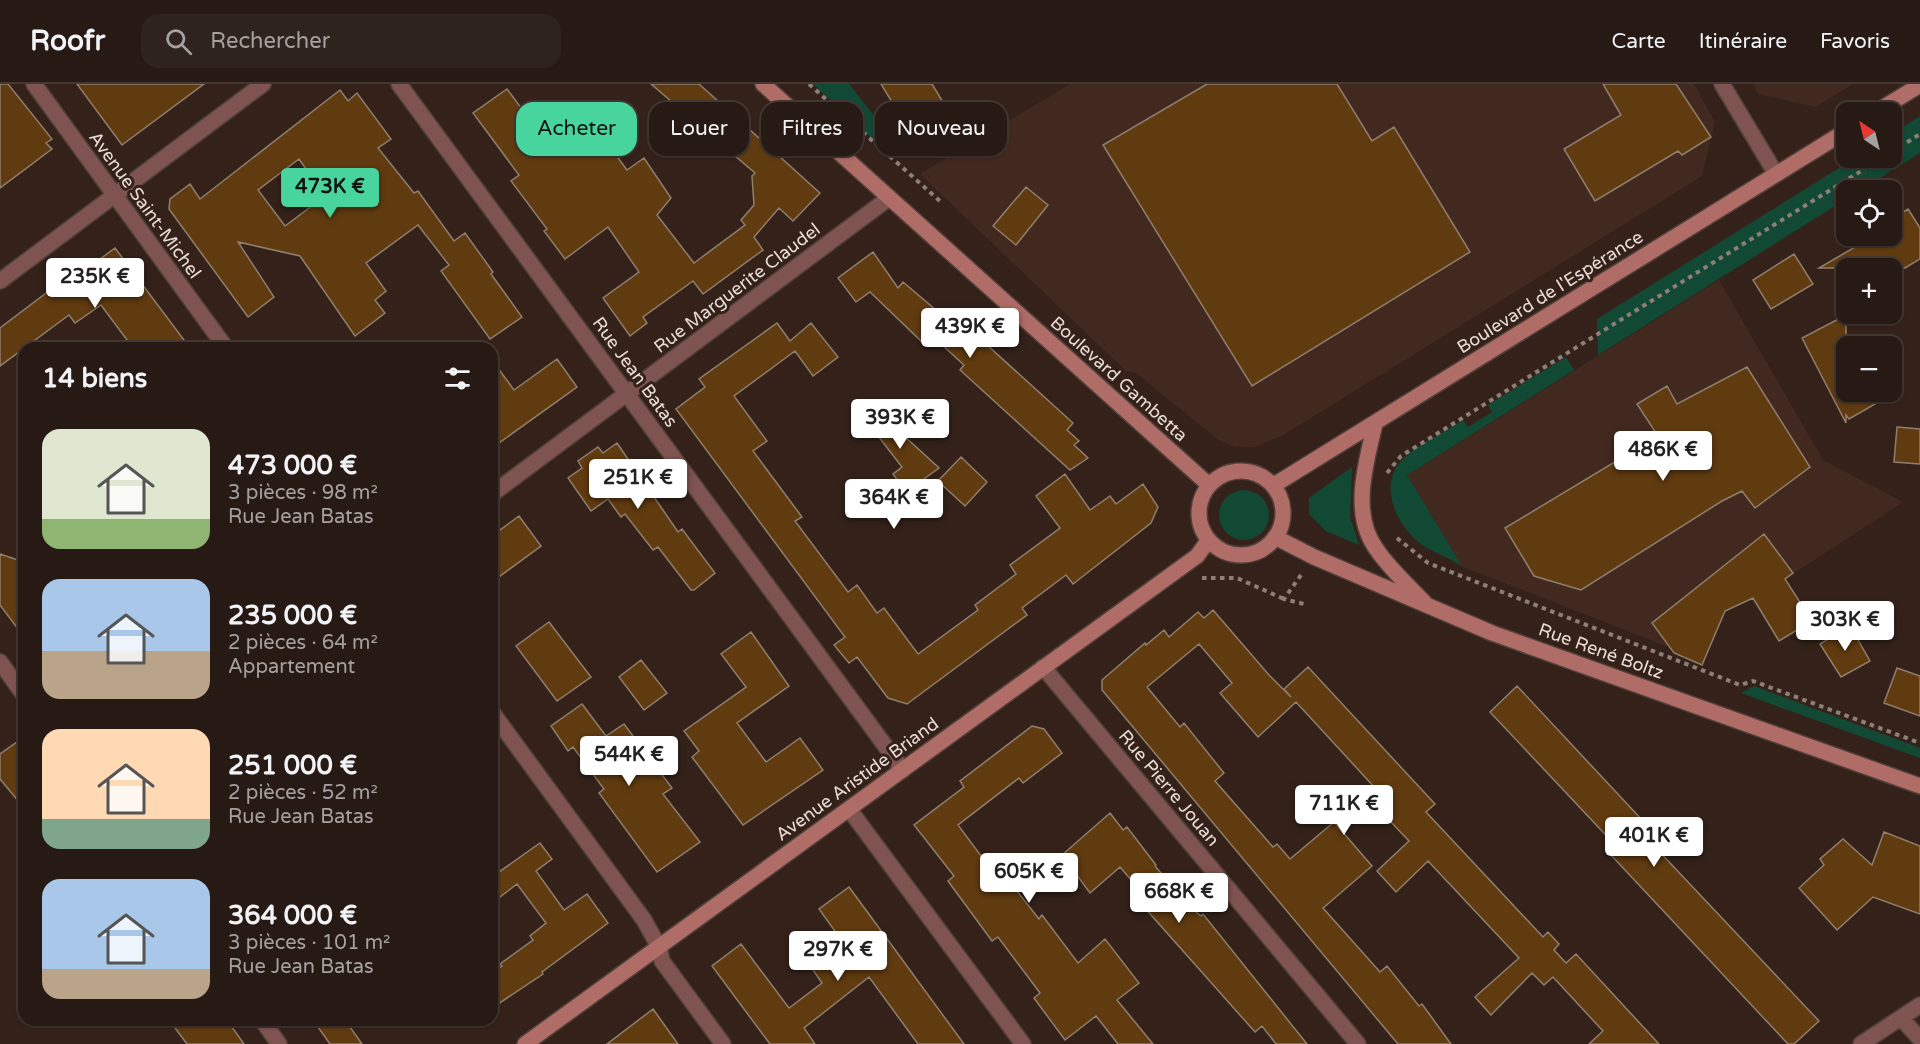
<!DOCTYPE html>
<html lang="fr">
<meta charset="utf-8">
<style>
:root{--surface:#271a14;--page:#2f231d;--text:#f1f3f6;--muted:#a4a1a0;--line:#433834;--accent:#48d49d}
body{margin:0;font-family:"Varela Round",sans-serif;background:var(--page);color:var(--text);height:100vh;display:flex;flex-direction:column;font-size:22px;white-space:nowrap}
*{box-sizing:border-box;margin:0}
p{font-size:20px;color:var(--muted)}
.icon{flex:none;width:33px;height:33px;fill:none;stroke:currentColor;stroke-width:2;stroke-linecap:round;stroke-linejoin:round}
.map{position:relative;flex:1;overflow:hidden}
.sheet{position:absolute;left:18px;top:258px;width:480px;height:684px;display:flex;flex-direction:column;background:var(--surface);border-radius:18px;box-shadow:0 2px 4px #0004,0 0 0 2px var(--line)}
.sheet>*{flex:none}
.top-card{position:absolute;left:516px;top:18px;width:570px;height:54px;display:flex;gap:12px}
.needle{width:39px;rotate:325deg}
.buttons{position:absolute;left:1836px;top:18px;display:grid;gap:12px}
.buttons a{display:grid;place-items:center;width:66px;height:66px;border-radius:12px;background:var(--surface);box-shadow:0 2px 4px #0004,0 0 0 2px var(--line);font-size:30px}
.price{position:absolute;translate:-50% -51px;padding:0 14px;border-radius:6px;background:#fff;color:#222;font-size:20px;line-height:39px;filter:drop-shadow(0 2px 3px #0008)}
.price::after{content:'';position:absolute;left:50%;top:36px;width:18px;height:14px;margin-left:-9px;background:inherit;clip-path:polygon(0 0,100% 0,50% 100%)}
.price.current{background:var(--accent);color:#111}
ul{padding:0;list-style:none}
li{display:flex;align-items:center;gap:18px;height:150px;padding:0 24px}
li span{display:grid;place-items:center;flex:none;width:168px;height:120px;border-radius:18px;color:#555}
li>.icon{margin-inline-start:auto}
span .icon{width:72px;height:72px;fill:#fffc;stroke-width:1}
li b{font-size:26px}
h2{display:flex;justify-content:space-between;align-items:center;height:72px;padding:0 24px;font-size:26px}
.tag{padding:0 21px;border-radius:18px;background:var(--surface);box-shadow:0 2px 4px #0004,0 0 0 2px var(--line);font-size:21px;line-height:54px}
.tag.current{background:var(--accent);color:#111}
header{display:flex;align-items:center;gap:36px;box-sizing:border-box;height:84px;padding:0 30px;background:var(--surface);border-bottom:2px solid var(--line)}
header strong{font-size:28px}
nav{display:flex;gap:33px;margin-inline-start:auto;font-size:21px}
.search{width:420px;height:54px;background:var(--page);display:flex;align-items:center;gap:15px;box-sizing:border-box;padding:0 21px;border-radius:18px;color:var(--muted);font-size:22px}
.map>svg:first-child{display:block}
.built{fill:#42291f}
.green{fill:#124934}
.building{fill:#613b10;stroke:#8f7e6e;stroke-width:1.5;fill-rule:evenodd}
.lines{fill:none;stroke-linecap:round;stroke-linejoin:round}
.minor-casing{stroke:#514038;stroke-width:18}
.tertiary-casing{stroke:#514038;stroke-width:18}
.secondary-casing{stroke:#514038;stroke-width:18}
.path{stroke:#8d7e77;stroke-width:4;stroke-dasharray:4.5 4.5;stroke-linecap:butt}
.minor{stroke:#7f5450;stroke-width:15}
.tertiary{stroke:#7f5450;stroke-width:15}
.secondary{stroke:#b06c66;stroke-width:15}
.labels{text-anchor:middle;stroke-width:6;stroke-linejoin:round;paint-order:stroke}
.street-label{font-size:18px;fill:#e9dcd7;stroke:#34221a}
</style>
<header>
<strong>Roofr</strong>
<div class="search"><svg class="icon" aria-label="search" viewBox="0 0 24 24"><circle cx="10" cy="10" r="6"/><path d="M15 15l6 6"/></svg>Rechercher</div>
<nav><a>Carte</a><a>Itinéraire</a><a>Favoris</a></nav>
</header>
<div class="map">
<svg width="1920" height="960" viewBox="0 0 1920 960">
<rect width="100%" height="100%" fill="#34221a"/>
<path class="built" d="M1070,0H1694L1715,38L1702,92L1285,350L1255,363H1235L1217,355L1136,289L1126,287L920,90Z
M1753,0H1853L1815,23L1758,10Z
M1719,196L1823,376L1903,418L1785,495L1712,533L1674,565L1461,482L1407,391Z"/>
<path class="green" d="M813,0H849L894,57L878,60Z
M1920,32V69L1860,106H1846V115L1598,271L1597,235L1855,74H1892V50Z
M1566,273L1574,286L1407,391L1462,482C1450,474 1437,470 1425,463C1397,445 1375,399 1405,373C1422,358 1445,348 1463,336L1468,343L1492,328L1488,321Z
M1352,383L1350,433L1359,461L1326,447L1309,430V414Z
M1219 431a25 25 0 1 1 50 0a25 25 0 1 1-50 0Z
M1754,602L1920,664V674L1741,609Z"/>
<path class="building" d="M0,0H8L52,55L46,59L52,65L0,104Z
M77,0H204L122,61Z
M651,0H699L820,109L793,137L779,124L754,153L763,166L703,210L693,197L643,233L647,239L630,252L603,214L639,188L608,143L565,175L544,147L547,145L511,97L519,91L473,29L507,5L553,67L581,46L599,71L610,63L627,86L644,74L671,114L657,131L694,179L745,141L741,136L754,121L752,92L755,89Z
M881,0H932L957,41L920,64Z
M1207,0H1337L1372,57L1394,43L1470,168L1252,302L1103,61Z
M1603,0H1676L1711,53L1682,71L1678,67L1595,117L1564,65L1621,31Z
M340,6L348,17L357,9L391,55L378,64L414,109L418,107L454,157L465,149L493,188L491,190L522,233L490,255L441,187L449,181L418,141L366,179L386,207L375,216L385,229L355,252L300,172L238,158L274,213L248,233L169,125L170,115L190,100L200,115ZM299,75L325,112L285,142L258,106Z
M1026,103L1048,121L1016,161L993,142Z
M1908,125L1920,144V175L1905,184H1819L1862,159L1858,152H1892V135Z
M115,164L190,264H133L101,221L75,239L69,231L0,282V244L62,197L65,201Z
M873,168L898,204L903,198L949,237L955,232L1073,339L1067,346L1079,357L1074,361L1088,374L1070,386L960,286L964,281L928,248L931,252L923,259L870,208L856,218L838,194Z
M1794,170L1813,200L1771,225L1753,196Z
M1846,231V308H1896L1849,335L1846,331V339L1802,254Z
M777,239L790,257L811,239L838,273L813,292L795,267L734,312L767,357L753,367L802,433L795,437L848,508L857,501L877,529L884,524L918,570L978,526L975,521L1016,490L1010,481L1060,444L1036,412L1065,390L1090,426L1110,412L1116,420L1143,400L1158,423L1151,439L1073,500L1066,491L1022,524L1027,531L907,620L888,614L857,573L849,579L834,561L845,553L676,325L705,303L699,295Z
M557,275L577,303L492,364V276L514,306Z
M1747,283L1810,383L1755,424L1742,407L1722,417L1581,506L1534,492L1505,444L1658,352L1637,320L1667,302L1677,320Z
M867,318L939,384L906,408L893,390L902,383L858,326Z
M1897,343L1920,345V380L1894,378Z
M617,359L678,448L682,445L715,489L694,506H691L658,463L653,466L625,430L621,433L608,415L591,427L568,394L582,384L578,377L598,363L603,369Z
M961,373L987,398L965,422L938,397Z
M519,432L541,462L492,498V452Z
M1764,450L1793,489L1785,495L1812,537L1779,557L1753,514L1725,527L1702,581L1674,569L1652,539Z
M0,470L24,478V553L0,521Z
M1213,526L1269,591L1291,613L1284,605L1308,583L1435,720L1426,728L1543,853L1548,848L1559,860L1554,866L1566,879L1576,870L1659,960H1589L1603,947L1553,893L1544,901L1532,889L1491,931L1475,913L1519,874L1428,777L1396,808L1377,787L1409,757L1389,736L1392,734L1382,722L1387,717L1296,618L1258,653L1220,609L1232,599L1199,560L1147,603L1180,643L1184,639L1224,689L1215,697L1273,763L1277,760L1290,775L1334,738L1372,782L1323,824L1380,888L1387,882L1419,922L1422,920L1451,960H1398L1102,606V596L1145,559L1146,561L1164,546L1169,553L1198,528L1204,534Z
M549,538L591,593L557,617L516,562Z
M1850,542L1870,577L1841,593L1820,560Z
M751,548L789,602L737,639L766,678L800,654L823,686L743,741L692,673L699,667L684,647L746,603L721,570Z
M641,576L667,609L644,626L619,593Z
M1897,584L1920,592V632L1884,619Z
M1517,602L1644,738L1638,745L1819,937L1794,960H1788L1610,770L1617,763L1490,628Z
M582,620L606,652L624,640L672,704L663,710L700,758L657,788L599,709L604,705L573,663L568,667L551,642Z
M1032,642L1044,645L1062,669L1023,699L1019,694L958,741L999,796L1005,792L1039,835L1042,831L1078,879L1105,855L1139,899L1117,916L1153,960H1118L1096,932L1065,956L1034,914L1040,909L998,853L992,857L948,797L954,792L914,741L964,703L960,697Z
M24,653V724L0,695V670Z
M1110,729L1123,746L1127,743L1156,781L1155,782L1189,822L1201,832L1203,830L1307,960H1276L1262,942L1255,948L1144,823L1150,818L1120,783L1090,809L1062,771Z
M1884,748L1920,762V830L1873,813L1837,846L1799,804L1824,781L1820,775L1843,755L1872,781Z
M540,759L552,775L536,787L564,826L587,810L608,839L542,888L543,890L492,924V889L502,882L500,880L533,856L530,852L546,839L517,800L492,819V793Z
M849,803L885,852L964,960H918L869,893L804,944L815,960H770L712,882L741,860L789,924L822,899L813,886L845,861L819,825Z
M653,925L678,960H607Z
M169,936H227L244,960H187Z
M313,936H345L362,960H330Z"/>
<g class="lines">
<defs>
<path id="minor" d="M34,0L226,264
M399,0L903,686
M0,197L263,0
M492,410L889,114
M0,578L24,611
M1043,583L1358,960
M492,628L644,836L659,863L662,877L723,960
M849,725L1023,960
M1902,935L1920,955
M262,936L279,960
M1861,960L1920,921"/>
<path id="tertiary" d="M1722,0L1776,90"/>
<path id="secondary" d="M763,0L1209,401
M1876,28L1920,1
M1375,340C1366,379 1350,430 1377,466C1390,485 1408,501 1424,518
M1199 429a42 42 0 1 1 84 0a42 42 0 1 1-84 0Z
M1274,401L1846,47
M1275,453L1314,473L1492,549L1920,702
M525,960L1197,472L1208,457"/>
</defs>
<use href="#minor" class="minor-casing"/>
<use href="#tertiary" class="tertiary-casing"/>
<use href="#secondary" class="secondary-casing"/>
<path class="path" d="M809,0L941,118
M1892,68L1920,50
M1387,389L1401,372L1882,74
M1397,454L1428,479L1740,601L1753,597L1920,659
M1301,491L1284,515L1304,520
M1202,494H1237L1284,515"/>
<use href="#minor" class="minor"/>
<use href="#tertiary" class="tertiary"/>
<use href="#secondary" class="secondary"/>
</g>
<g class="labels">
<g class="street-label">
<text transform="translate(145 121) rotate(54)" y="6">Avenue Saint-Michel</text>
<text transform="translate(737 204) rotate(-37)" y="6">Rue Marguerite Claudel</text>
<text transform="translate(1550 208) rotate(-32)" y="6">Boulevard de l'Espérance</text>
<text transform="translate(635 288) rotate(54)" y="6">Rue Jean Batas</text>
<text transform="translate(1119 295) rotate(42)" y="6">Boulevard Gambetta</text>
<text transform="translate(1601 567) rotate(20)" y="6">Rue René Boltz</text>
<text transform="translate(857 695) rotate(-36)" y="6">Avenue Aristide Briand</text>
<text transform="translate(1169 704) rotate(50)" y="6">Rue Pierre Jouan</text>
</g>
</g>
</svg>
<div class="buttons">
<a><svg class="needle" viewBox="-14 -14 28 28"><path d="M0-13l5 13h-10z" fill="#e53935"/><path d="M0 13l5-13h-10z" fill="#a4a1a0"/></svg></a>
<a><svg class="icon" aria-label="locate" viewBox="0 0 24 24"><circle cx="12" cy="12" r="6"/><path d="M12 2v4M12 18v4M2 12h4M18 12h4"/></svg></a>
<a>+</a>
<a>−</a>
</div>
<b class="price current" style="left:330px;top:135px">473K €</b>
<b class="price" style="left:95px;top:225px">235K €</b>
<b class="price" style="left:970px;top:275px">439K €</b>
<b class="price" style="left:900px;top:366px">393K €</b>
<b class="price" style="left:1663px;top:398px">486K €</b>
<b class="price" style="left:638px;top:426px">251K €</b>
<b class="price" style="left:894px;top:446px">364K €</b>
<b class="price" style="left:1845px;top:568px">303K €</b>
<b class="price" style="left:629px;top:703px">544K €</b>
<b class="price" style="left:1344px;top:752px">711K €</b>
<b class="price" style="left:1654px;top:784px">401K €</b>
<b class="price" style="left:1029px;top:820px">605K €</b>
<b class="price" style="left:1179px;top:840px">668K €</b>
<b class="price" style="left:838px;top:898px">297K €</b>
<div class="top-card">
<a class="tag current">Acheter</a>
<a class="tag">Louer</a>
<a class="tag">Filtres</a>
<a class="tag">Nouveau</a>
</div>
<section class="sheet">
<h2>14 biens<svg class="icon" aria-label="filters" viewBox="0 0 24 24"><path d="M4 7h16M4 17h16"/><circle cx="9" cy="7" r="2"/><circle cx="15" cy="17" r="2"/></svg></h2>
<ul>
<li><span style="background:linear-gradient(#dfe7d0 75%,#8fb573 0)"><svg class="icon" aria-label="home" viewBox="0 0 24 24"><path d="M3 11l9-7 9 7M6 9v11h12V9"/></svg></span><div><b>473 000 €</b><p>3 pièces · 98 m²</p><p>Rue Jean Batas</p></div></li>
<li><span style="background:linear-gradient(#a9c7e8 60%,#b9a48a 0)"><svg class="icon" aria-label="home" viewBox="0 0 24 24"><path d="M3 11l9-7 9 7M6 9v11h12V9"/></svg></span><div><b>235 000 €</b><p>2 pièces · 64 m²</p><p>Appartement</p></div></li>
<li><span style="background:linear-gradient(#ffd9b3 75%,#7fa58c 0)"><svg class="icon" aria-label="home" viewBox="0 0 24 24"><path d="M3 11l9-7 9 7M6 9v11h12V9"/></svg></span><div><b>251 000 €</b><p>2 pièces · 52 m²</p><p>Rue Jean Batas</p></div></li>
<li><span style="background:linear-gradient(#a9c7e8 75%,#b9a48a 0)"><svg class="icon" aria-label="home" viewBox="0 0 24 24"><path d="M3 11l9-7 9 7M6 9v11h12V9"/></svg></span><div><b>364 000 €</b><p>3 pièces · 101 m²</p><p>Rue Jean Batas</p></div></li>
</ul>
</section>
</div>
